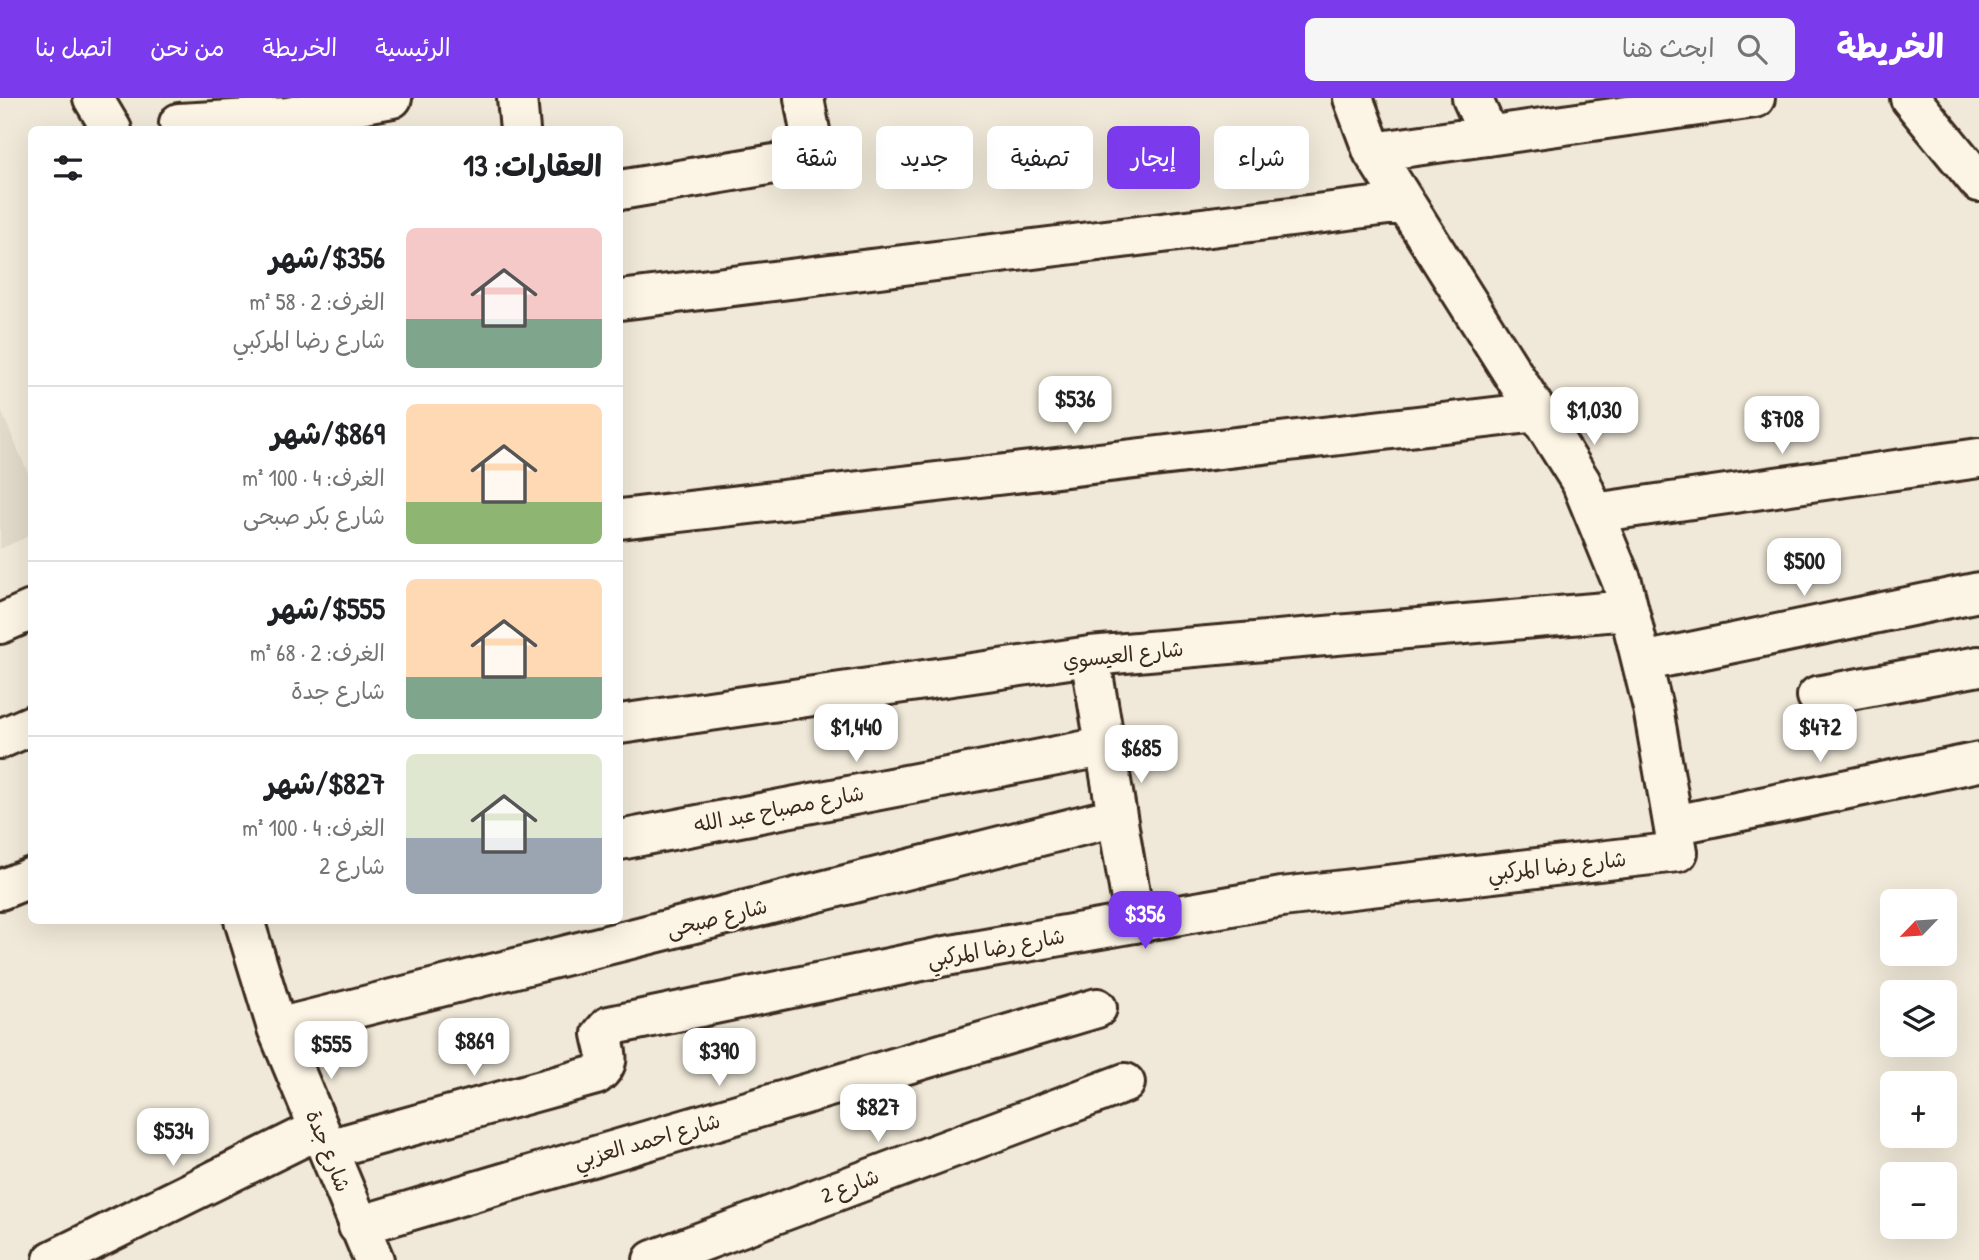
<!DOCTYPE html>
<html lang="ar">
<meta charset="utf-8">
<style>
:root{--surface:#fff;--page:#f6f6f6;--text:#202124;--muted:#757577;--line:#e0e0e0;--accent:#7c3aed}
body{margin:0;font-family:"Patrick Hand","Playpen Sans Arabic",sans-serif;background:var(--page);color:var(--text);direction:rtl;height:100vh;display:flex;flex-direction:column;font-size:26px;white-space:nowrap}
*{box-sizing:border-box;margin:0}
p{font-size:23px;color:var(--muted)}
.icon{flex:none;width:38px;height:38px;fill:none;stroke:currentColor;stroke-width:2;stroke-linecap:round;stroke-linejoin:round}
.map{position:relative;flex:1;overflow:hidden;direction:ltr}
.side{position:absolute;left:28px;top:28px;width:595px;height:798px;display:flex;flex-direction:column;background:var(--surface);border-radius:10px;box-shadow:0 7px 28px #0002;direction:rtl}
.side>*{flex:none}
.banner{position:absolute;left:644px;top:28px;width:665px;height:63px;direction:rtl;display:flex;gap:14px}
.needle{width:46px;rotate:245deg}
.tools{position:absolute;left:1880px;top:791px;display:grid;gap:14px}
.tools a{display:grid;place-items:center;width:77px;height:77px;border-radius:10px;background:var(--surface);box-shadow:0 7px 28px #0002;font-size:35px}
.price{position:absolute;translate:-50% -60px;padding:0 16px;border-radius:14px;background:#fff;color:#222;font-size:23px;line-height:46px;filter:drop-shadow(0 2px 4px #0008)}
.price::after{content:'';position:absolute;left:50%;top:42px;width:21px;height:16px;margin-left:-10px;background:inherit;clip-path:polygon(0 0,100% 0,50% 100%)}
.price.current{background:var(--accent);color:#fff}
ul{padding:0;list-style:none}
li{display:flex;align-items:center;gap:21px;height:175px;padding:0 21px}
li+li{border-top:2px solid var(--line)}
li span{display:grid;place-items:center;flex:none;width:196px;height:140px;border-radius:10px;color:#555}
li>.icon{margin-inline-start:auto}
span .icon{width:84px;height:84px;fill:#fffc;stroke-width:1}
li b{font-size:30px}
h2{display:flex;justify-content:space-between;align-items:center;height:84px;padding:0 21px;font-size:30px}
.pill{padding:0 24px;border-radius:10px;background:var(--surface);box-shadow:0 7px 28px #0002;font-size:24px;line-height:63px}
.pill.current{background:var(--accent);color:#fff}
header{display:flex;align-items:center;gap:42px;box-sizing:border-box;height:98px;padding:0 35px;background:var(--accent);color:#fff}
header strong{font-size:33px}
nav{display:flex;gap:38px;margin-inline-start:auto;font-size:24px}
.search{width:490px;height:63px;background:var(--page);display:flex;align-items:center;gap:18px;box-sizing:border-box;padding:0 24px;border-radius:10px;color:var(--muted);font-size:26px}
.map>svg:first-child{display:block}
.built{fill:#e1d9c9}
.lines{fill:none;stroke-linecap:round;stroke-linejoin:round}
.minor-casing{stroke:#3b2a1e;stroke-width:44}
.minor{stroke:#fcf5e5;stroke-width:38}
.labels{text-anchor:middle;stroke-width:5;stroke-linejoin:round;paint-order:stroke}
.street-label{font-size:21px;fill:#3b2a1e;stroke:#fcf5e5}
</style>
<header>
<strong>الخريطة</strong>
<div class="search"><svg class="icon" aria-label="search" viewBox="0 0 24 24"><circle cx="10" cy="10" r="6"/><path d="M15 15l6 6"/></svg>ابحث هنا</div>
<nav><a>الرئيسية</a><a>الخريطة</a><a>من نحن</a><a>اتصل بنا</a></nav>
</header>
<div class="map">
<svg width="1979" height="1162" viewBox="0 0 1979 1162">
<rect width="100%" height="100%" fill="#f0e9d9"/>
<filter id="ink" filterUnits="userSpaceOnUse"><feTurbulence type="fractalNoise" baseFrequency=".0143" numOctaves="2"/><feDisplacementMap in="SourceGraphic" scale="14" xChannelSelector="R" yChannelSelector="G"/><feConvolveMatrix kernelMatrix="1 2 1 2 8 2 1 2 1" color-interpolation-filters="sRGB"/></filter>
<g filter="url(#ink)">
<path class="built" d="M0,310L32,384L31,437L0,451Z"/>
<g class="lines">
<defs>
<path id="minor" d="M93,0L112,32
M517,0L520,32
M1472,0L1489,38
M1910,0L1979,84
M179,25L288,19L392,0
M1373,54L1755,0
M620,92L810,60L812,44L804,0
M620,202L1405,105
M1594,415L1979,360
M620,421L1537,314
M0,526L32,512
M1090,558L1135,825
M1642,564L1979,494
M1817,598L1979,568
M620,626L1090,558L1629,512
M0,641L32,627
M1674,727L1979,664
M620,742L1103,649
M0,792L32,779
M244,822L277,930L374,1162
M277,930L1116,719
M328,1051L596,977C613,964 605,953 602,936L609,928L946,858L1282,799L1678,754L1653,610L1622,484L1581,384L1373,54L1353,0
M358,1128L1097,910
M53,1162L319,1031
M653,1162L1125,985"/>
</defs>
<use href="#minor" class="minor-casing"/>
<use href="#minor" class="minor"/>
</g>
</g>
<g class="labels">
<g class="street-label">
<text transform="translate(1123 557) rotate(-6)" y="7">شارع العيسوي</text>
<text transform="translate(779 711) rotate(-11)" y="7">شارع مصباح عبد الله</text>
<text transform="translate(1557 768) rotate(-6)" y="7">شارع رضا المركبي</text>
<text transform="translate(717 820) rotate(-14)" y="7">شارع صبحى</text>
<text transform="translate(996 850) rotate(-10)" y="7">شارع رضا المركبي</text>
<text transform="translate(647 1043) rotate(-16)" y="7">شارع احمد العزبي</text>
<text transform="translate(328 1053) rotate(68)" y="7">شارع جدة</text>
<text transform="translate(850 1088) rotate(-21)" y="7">شارع 2</text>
</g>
</g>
</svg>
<div class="tools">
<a><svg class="needle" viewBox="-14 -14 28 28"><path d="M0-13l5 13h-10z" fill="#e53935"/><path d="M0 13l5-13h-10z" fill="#757577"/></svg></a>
<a><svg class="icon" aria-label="layers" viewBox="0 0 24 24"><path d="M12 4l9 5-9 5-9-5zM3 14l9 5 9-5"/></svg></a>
<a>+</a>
<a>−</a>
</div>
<b class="price" style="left:1075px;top:338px">$536</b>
<b class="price" style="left:1594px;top:349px">$1,030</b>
<b class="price" style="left:1782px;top:358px">$708</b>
<b class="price" style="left:1804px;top:500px">$500</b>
<b class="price" style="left:856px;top:666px">$1,440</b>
<b class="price" style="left:1820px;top:666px">$472</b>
<b class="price" style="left:1141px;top:687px">$685</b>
<b class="price current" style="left:1145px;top:853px">$356</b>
<b class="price" style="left:474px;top:980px">$869</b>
<b class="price" style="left:331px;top:983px">$555</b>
<b class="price" style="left:719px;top:990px">$390</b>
<b class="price" style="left:878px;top:1046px">$827</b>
<b class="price" style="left:173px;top:1070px">$534</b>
<div class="banner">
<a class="pill">شراء</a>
<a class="pill current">إيجار</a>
<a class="pill">تصفية</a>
<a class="pill">جديد</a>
<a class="pill">شقة</a>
</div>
<section class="side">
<h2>العقارات: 13<svg class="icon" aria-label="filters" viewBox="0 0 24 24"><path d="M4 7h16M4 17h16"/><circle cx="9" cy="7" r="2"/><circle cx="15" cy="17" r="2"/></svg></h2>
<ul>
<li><span style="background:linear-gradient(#f6c9c9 65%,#7fa58c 0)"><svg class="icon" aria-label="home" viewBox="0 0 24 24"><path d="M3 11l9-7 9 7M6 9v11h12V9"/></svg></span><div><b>$356/شهر</b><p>الغرف: 2 · 58 m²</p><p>شارع رضا المركبي</p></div></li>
<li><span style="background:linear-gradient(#ffd9b3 70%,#8fb573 0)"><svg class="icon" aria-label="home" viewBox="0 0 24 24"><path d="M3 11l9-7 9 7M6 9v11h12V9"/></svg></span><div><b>$869/شهر</b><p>الغرف: 4 · 100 m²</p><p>شارع بكر صبحى</p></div></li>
<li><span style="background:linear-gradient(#ffd9b3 70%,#7fa58c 0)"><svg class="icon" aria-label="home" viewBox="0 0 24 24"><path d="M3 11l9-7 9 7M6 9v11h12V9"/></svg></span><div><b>$555/شهر</b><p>الغرف: 2 · 68 m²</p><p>شارع جدة</p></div></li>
<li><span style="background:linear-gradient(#dfe7d0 60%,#9aa5b1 0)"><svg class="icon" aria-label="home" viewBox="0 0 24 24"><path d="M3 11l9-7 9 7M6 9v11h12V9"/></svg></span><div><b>$827/شهر</b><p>الغرف: 4 · 100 m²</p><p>شارع 2</p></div></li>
</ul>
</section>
</div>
